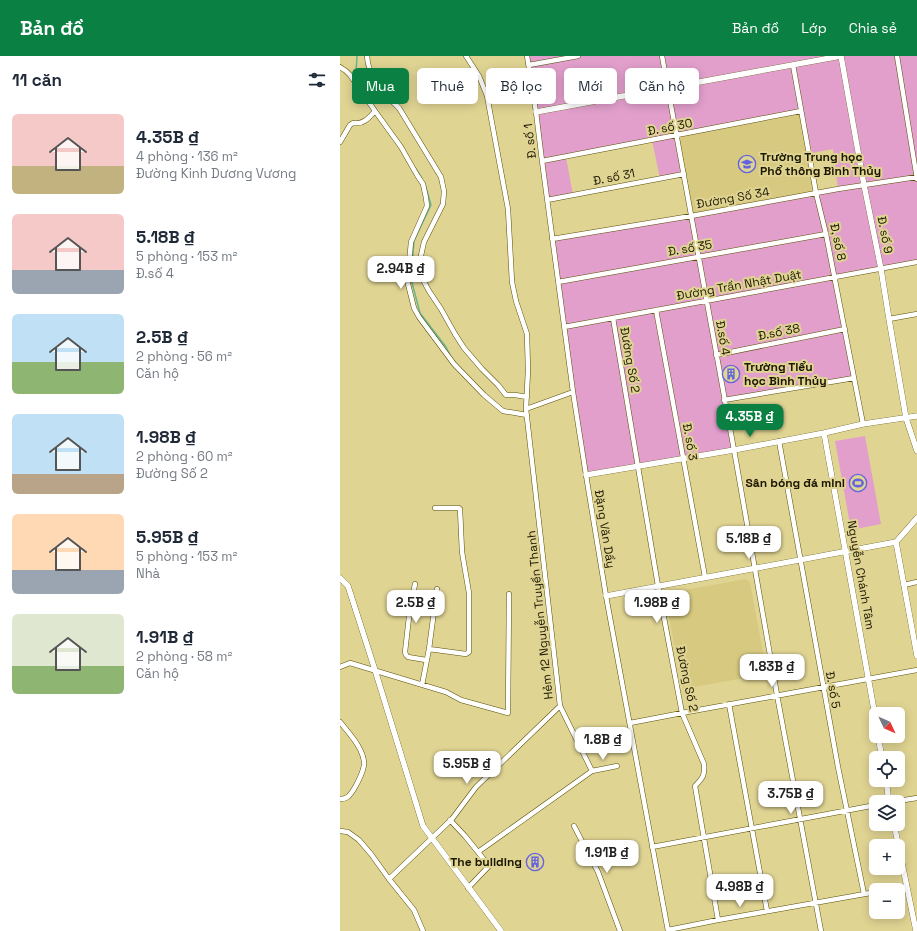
<!DOCTYPE html>
<html lang="vi">
<meta charset="utf-8">
<style>
:root{--surface:#fff;--page:#f6f6f7;--text:#1f2937;--muted:#747a83;--accent:#0b8043}
body{margin:0;font-family:"Space Grotesk",sans-serif;background:var(--page);color:var(--text);height:100vh;display:flex;flex-direction:column;font-size:15px;white-space:nowrap}
*{box-sizing:border-box;margin:0}
p{font-size:13px;color:var(--muted)}
.icon{flex:none;width:22px;height:22px;fill:none;stroke:currentColor;stroke-width:2;stroke-linecap:round;stroke-linejoin:round}
.map{position:relative;flex:1;overflow:hidden}
.details{display:flex;flex-direction:column;background:var(--surface);width:340px}
.details>*{flex:none}
.guide{position:absolute;left:12px;top:12px;width:380px;height:36px;display:flex;gap:8px}
.needle{width:26px;rotate:134deg}
.controls{position:absolute;left:529px;top:651px;display:grid;gap:8px}
.controls a{display:grid;place-items:center;width:36px;height:36px;border-radius:6px;background:var(--surface);box-shadow:0 2px 10px #0003;font-size:20px}
.price{position:absolute;translate:-50% -34px;padding:0 9px;border-radius:8px;background:#fff;color:#222;font-size:13px;line-height:26px;filter:drop-shadow(0 1px 2px #0008)}
.price::after{content:'';position:absolute;left:50%;top:24px;width:12px;height:9px;margin-left:-6px;background:inherit;clip-path:polygon(0 0,100% 0,50% 100%)}
.price.on{background:var(--accent);color:#fff}
ul{padding:0;list-style:none}
li{display:flex;align-items:center;gap:12px;height:100px;padding:0 12px}
li span{display:grid;place-items:center;flex:none;width:112px;height:80px;border-radius:6px;color:#555}
li>.icon{margin-inline-start:auto}
span .icon{width:48px;height:48px;fill:#fffc;stroke-width:1}
li b{font-size:17px}
h2{display:flex;justify-content:space-between;align-items:center;height:48px;padding:0 12px;font-size:17px}
.chip{padding:0 14px;border-radius:6px;background:var(--surface);box-shadow:0 2px 10px #0003;font-size:14px;line-height:36px}
.chip.on{background:var(--accent);color:#fff}
header{display:flex;align-items:center;gap:24px;box-sizing:border-box;height:56px;padding:0 20px;background:var(--accent);color:#fff}
header strong{font-size:19px}
nav{display:flex;gap:22px;margin-inline-start:auto;font-size:14px}
main{display:flex;flex:1;min-height:0}
.map>svg:first-child{display:block}
.built{fill:#d7ca80}
.green{fill:#e29fcc}
.lines{fill:none;stroke-linecap:round;stroke-linejoin:round}
.stream{stroke:#67b78c;stroke-width:1.5}
.minor-casing{stroke:#5a4f07;stroke-width:5.5}
.tertiary-casing{stroke:#5a4f07;stroke-width:6}
.minor{stroke:#fff;stroke-width:4.5}
.tertiary{stroke:#fff;stroke-width:5.5}
.labels{text-anchor:middle;stroke-width:4;stroke-linejoin:round;paint-order:stroke}
.street-label{font-size:12px;fill:#1b1700;stroke:#e0d493}
.poi-label{font-size:12px;font-weight:bold;fill:#1b1700;stroke:#e0d493;text-anchor:start}
</style>
<header>
<strong>Bản đồ</strong>
<nav><a>Bản đồ</a><a>Lớp</a><a>Chia sẻ</a></nav>
</header>
<main>
<section class="details">
<h2>11 căn<svg class="icon" aria-label="filters" viewBox="0 0 24 24"><path d="M4 7h16M4 17h16"/><circle cx="9" cy="7" r="2"/><circle cx="15" cy="17" r="2"/></svg></h2>
<ul>
<li><span style="background:linear-gradient(#f6c9c9 65%,#c2b280 0)"><svg class="icon" aria-label="home" viewBox="0 0 24 24"><path d="M3 11l9-7 9 7M6 9v11h12V9"/></svg></span><div><b>4.35B ₫</b><p>4 phòng · 136 m²</p><p>Đường Kinh Dương Vương</p></div></li>
<li><span style="background:linear-gradient(#f6c9c9 70%,#9aa5b1 0)"><svg class="icon" aria-label="home" viewBox="0 0 24 24"><path d="M3 11l9-7 9 7M6 9v11h12V9"/></svg></span><div><b>5.18B ₫</b><p>5 phòng · 153 m²</p><p>Đ.số 4</p></div></li>
<li><span style="background:linear-gradient(#bfe0f5 60%,#8fb573 0)"><svg class="icon" aria-label="home" viewBox="0 0 24 24"><path d="M3 11l9-7 9 7M6 9v11h12V9"/></svg></span><div><b>2.5B ₫</b><p>2 phòng · 56 m²</p><p>Căn hộ</p></div></li>
<li><span style="background:linear-gradient(#bfe0f5 75%,#b9a48a 0)"><svg class="icon" aria-label="home" viewBox="0 0 24 24"><path d="M3 11l9-7 9 7M6 9v11h12V9"/></svg></span><div><b>1.98B ₫</b><p>2 phòng · 60 m²</p><p>Đường Số 2</p></div></li>
<li><span style="background:linear-gradient(#ffd9b3 70%,#9aa5b1 0)"><svg class="icon" aria-label="home" viewBox="0 0 24 24"><path d="M3 11l9-7 9 7M6 9v11h12V9"/></svg></span><div><b>5.95B ₫</b><p>5 phòng · 153 m²</p><p>Nhà</p></div></li>
<li><span style="background:linear-gradient(#dfe7d0 65%,#8fb573 0)"><svg class="icon" aria-label="home" viewBox="0 0 24 24"><path d="M3 11l9-7 9 7M6 9v11h12V9"/></svg></span><div><b>1.91B ₫</b><p>2 phòng · 58 m²</p><p>Căn hộ</p></div></li>
</ul>
</section>
<div class="map">
<svg width="577" height="875" viewBox="0 0 577 875">
<rect width="100%" height="100%" fill="#e0d493"/>
<path class="built" d="M461,58L476,136L352,159L338,81Z
M406,523L410,526L427,618L343,633L325,541L328,537Z"/>
<path class="green" d="M187,0H223L224,2L238,0H577V206L495,221L512,321L385,343L394,394L246,419L212,183L498,133L493,93L472,97L456,26L461,55L337,79L344,118L320,123L312,84L226,101L233,139L207,144Z
M525,380L541,468L511,474L495,385Z"/>
<g class="lines">
<path class="stream" d="M17,0L16,16L28,41L37,55
M76,113L82,123
M85,128L91,149L74,185L71,223L80,257L106,291L111,301"/>
<defs>
<path id="minor" d="M27,0C28,21 44,38 59,52L101,121L104,135L103,148L84,186L80,204L83,224L89,235L101,253L115,278L124,292L142,313L158,329L166,339H175L187,341
M126,0L139,20L147,40L168,153L172,226L176,245L187,278L188,315L186,353
M187,0L196,56L202,105L233,336L246,419L266,540L328,875
M322,0L396,405L437,639L481,875
M557,0L577,123
M189,9L238,0
M453,9L476,137L486,178L523,368
M0,11L6,15L10,19L35,55C29,62 23,69 13,67L10,69L0,86
M35,55L61,91L77,119L83,128L86,142L87,150L71,186L69,207L67,224L74,252L79,261L114,308L144,339L163,355L187,359
M202,105L461,55
M207,144L344,118
M212,183L351,160L498,133L577,121
M218,226L486,178
M316,254L365,521
M273,262L318,530L342,657L364,708C365,719 363,722 355,730L378,864
M549,263L577,258
M224,271L577,206
M376,299L505,273
M384,344L514,322
M439,385L498,711L524,838
M75,528L69,561L65,596L66,599L68,601L86,604
M564,529L577,526
M89,593L97,533
M0,611L10,607L106,636L121,644L168,657L169,538
M82,629L89,593L126,598L129,596V537L122,496L120,453L119,452H95
M389,648L427,855
M0,666C9,677 25,694 24,709C23,717 18,726 14,733C10,739 8,743 0,743
M290,667L342,657L577,614
M252,715L277,710
M552,746L577,742
M110,764L125,780L138,796
M234,770L258,816L280,875
M0,775L8,776L19,784L31,798L49,823L74,854L83,875
M312,791L536,749
M49,823L112,763L136,731L220,650
M128,832L149,810L138,796L252,715L220,650L186,353L233,336
M546,834L567,830
M328,874L378,864L536,836"/>
<path id="tertiary" d="M501,0L524,129L541,213L549,263L566,362L577,395
M196,56L501,0
M484,377L536,665
M246,419L394,394L484,377L523,368L577,360
M577,462L556,486L577,600
M0,522L8,530L35,614L83,770L161,875
M266,540L556,486
M538,680L542,702
M546,724L549,746
M554,768L576,875"/>
</defs>
<use href="#minor" class="minor-casing"/>
<use href="#tertiary" class="tertiary-casing"/>
<use href="#minor" class="minor"/>
<use href="#tertiary" class="tertiary"/>
</g>
<defs>
<symbol id="school-ring" viewBox="-11 -11 22 22"><circle r="9.5" fill="#e0d493" stroke="#6464dd" stroke-width="1.5"/><path d="M0-5L7-2L0 1L-7-2ZM-4 1L0 2.5L4 1V4Q0 6-4 4Z" fill="#6464dd"/></symbol>
<symbol id="building-ring" viewBox="-11 -11 22 22"><circle r="9.5" fill="#e0d493" stroke="#6464dd" stroke-width="1.5"/><path d="M-4-6H4V6H1V3H-1V6H-4ZM-2.5-4.3h1.7v1.8h-1.7ZM.8-4.3h1.7v1.8H.8ZM-2.5-1h1.7V.8h-1.7ZM.8-1h1.7V.8H.8Z" fill="#6464dd"/></symbol>
<symbol id="stadium-ring" viewBox="-11 -11 22 22"><circle r="9.5" fill="#e0d493" stroke="#6464dd" stroke-width="1.5"/><path d="M0-5a6.5 5 0 1 0 0 10a6.5 5 0 1 0 0-10ZM-3.5-1.8h7v3.6h-7Z" fill="#6464dd"/></symbol>
</defs>
<g fill-rule="evenodd">
<use href="#school-ring" x="397" y="98" width="20" height="20"/>
<use href="#building-ring" x="381" y="308" width="20" height="20"/>
<use href="#stadium-ring" x="508" y="417" width="20" height="20"/>
<use href="#building-ring" x="185" y="796" width="20" height="20"/>
</g>
<g class="labels">
<g class="street-label">
<text transform="translate(330 71) rotate(-11)" y="4">Đ. số 30</text>
<text transform="translate(190 85) rotate(-97)" y="4">Đ. số 1</text>
<text transform="translate(274 121) rotate(-11)" y="4">Đ. số 31</text>
<text transform="translate(393 142) rotate(-10)" y="4">Đường Số 34</text>
<text transform="translate(545 179) rotate(79)" y="4">Đ. số 9</text>
<text transform="translate(498 186) rotate(78)" y="4">Đ, số 8</text>
<text transform="translate(350 192) rotate(-10)" y="4">Đ. số 35</text>
<text transform="translate(399 229) rotate(-10)" y="4">Đường Trần Nhật Duật</text>
<text transform="translate(439 276) rotate(-11)" y="4">Đ.số 38</text>
<text transform="translate(383 282) rotate(80)" y="4">Đ.số 4</text>
<text transform="translate(290 304) rotate(80)" y="4">Đường Số 2</text>
<text transform="translate(350 386) rotate(80)" y="4">Đ. số 3</text>
<text transform="translate(265 473) rotate(81)" y="4">Đặng Văn Dầy</text>
<text transform="translate(521 519) rotate(80)" y="4">Nguyễn Chánh Tâm</text>
<text transform="translate(200 559) rotate(-96)" y="4">Hẻm 12 Nguyễn Truyền Thanh</text>
<text transform="translate(347 623) rotate(78)" y="4">Đường Số 2</text>
<text transform="translate(493 634) rotate(80)" y="4">Đ. số 5</text>
</g>
<g class="poi-label">
<text x="420" y="105">Trường Trung học<tspan x="420" dy="14">Phổ thông Bình Thủy</tspan></text>
<text x="404" y="315">Trường Tiểu<tspan x="404" dy="14">học Bình Thủy</tspan></text>
<text x="505" y="431" text-anchor="end">Sân bóng đá mini</text>
<text x="182" y="810" text-anchor="end">The building</text>
</g>
</g>
</svg>
<div class="controls">
<a><svg class="needle" viewBox="-14 -14 28 28"><path d="M0-13l5 13h-10z" fill="#e53935"/><path d="M0 13l5-13h-10z" fill="#747a83"/></svg></a>
<a><svg class="icon" aria-label="locate" viewBox="0 0 24 24"><circle cx="12" cy="12" r="6"/><path d="M12 2v4M12 18v4M2 12h4M18 12h4"/></svg></a>
<a><svg class="icon" aria-label="layers" viewBox="0 0 24 24"><path d="M12 4l9 5-9 5-9-5zM3 14l9 5 9-5"/></svg></a>
<a>+</a>
<a>−</a>
</div>
<b class="price" style="left:61px;top:234px">2.94B ₫</b>
<b class="price on" style="left:410px;top:382px">4.35B ₫</b>
<b class="price" style="left:409px;top:504px">5.18B ₫</b>
<b class="price" style="left:76px;top:568px">2.5B ₫</b>
<b class="price" style="left:317px;top:568px">1.98B ₫</b>
<b class="price" style="left:432px;top:632px">1.83B ₫</b>
<b class="price" style="left:263px;top:705px">1.8B ₫</b>
<b class="price" style="left:127px;top:729px">5.95B ₫</b>
<b class="price" style="left:451px;top:759px">3.75B ₫</b>
<b class="price" style="left:267px;top:818px">1.91B ₫</b>
<b class="price" style="left:400px;top:852px">4.98B ₫</b>
<div class="guide">
<a class="chip on">Mua</a>
<a class="chip">Thuê</a>
<a class="chip">Bộ lọc</a>
<a class="chip">Mới</a>
<a class="chip">Căn hộ</a>
</div>
</div>
</main>
